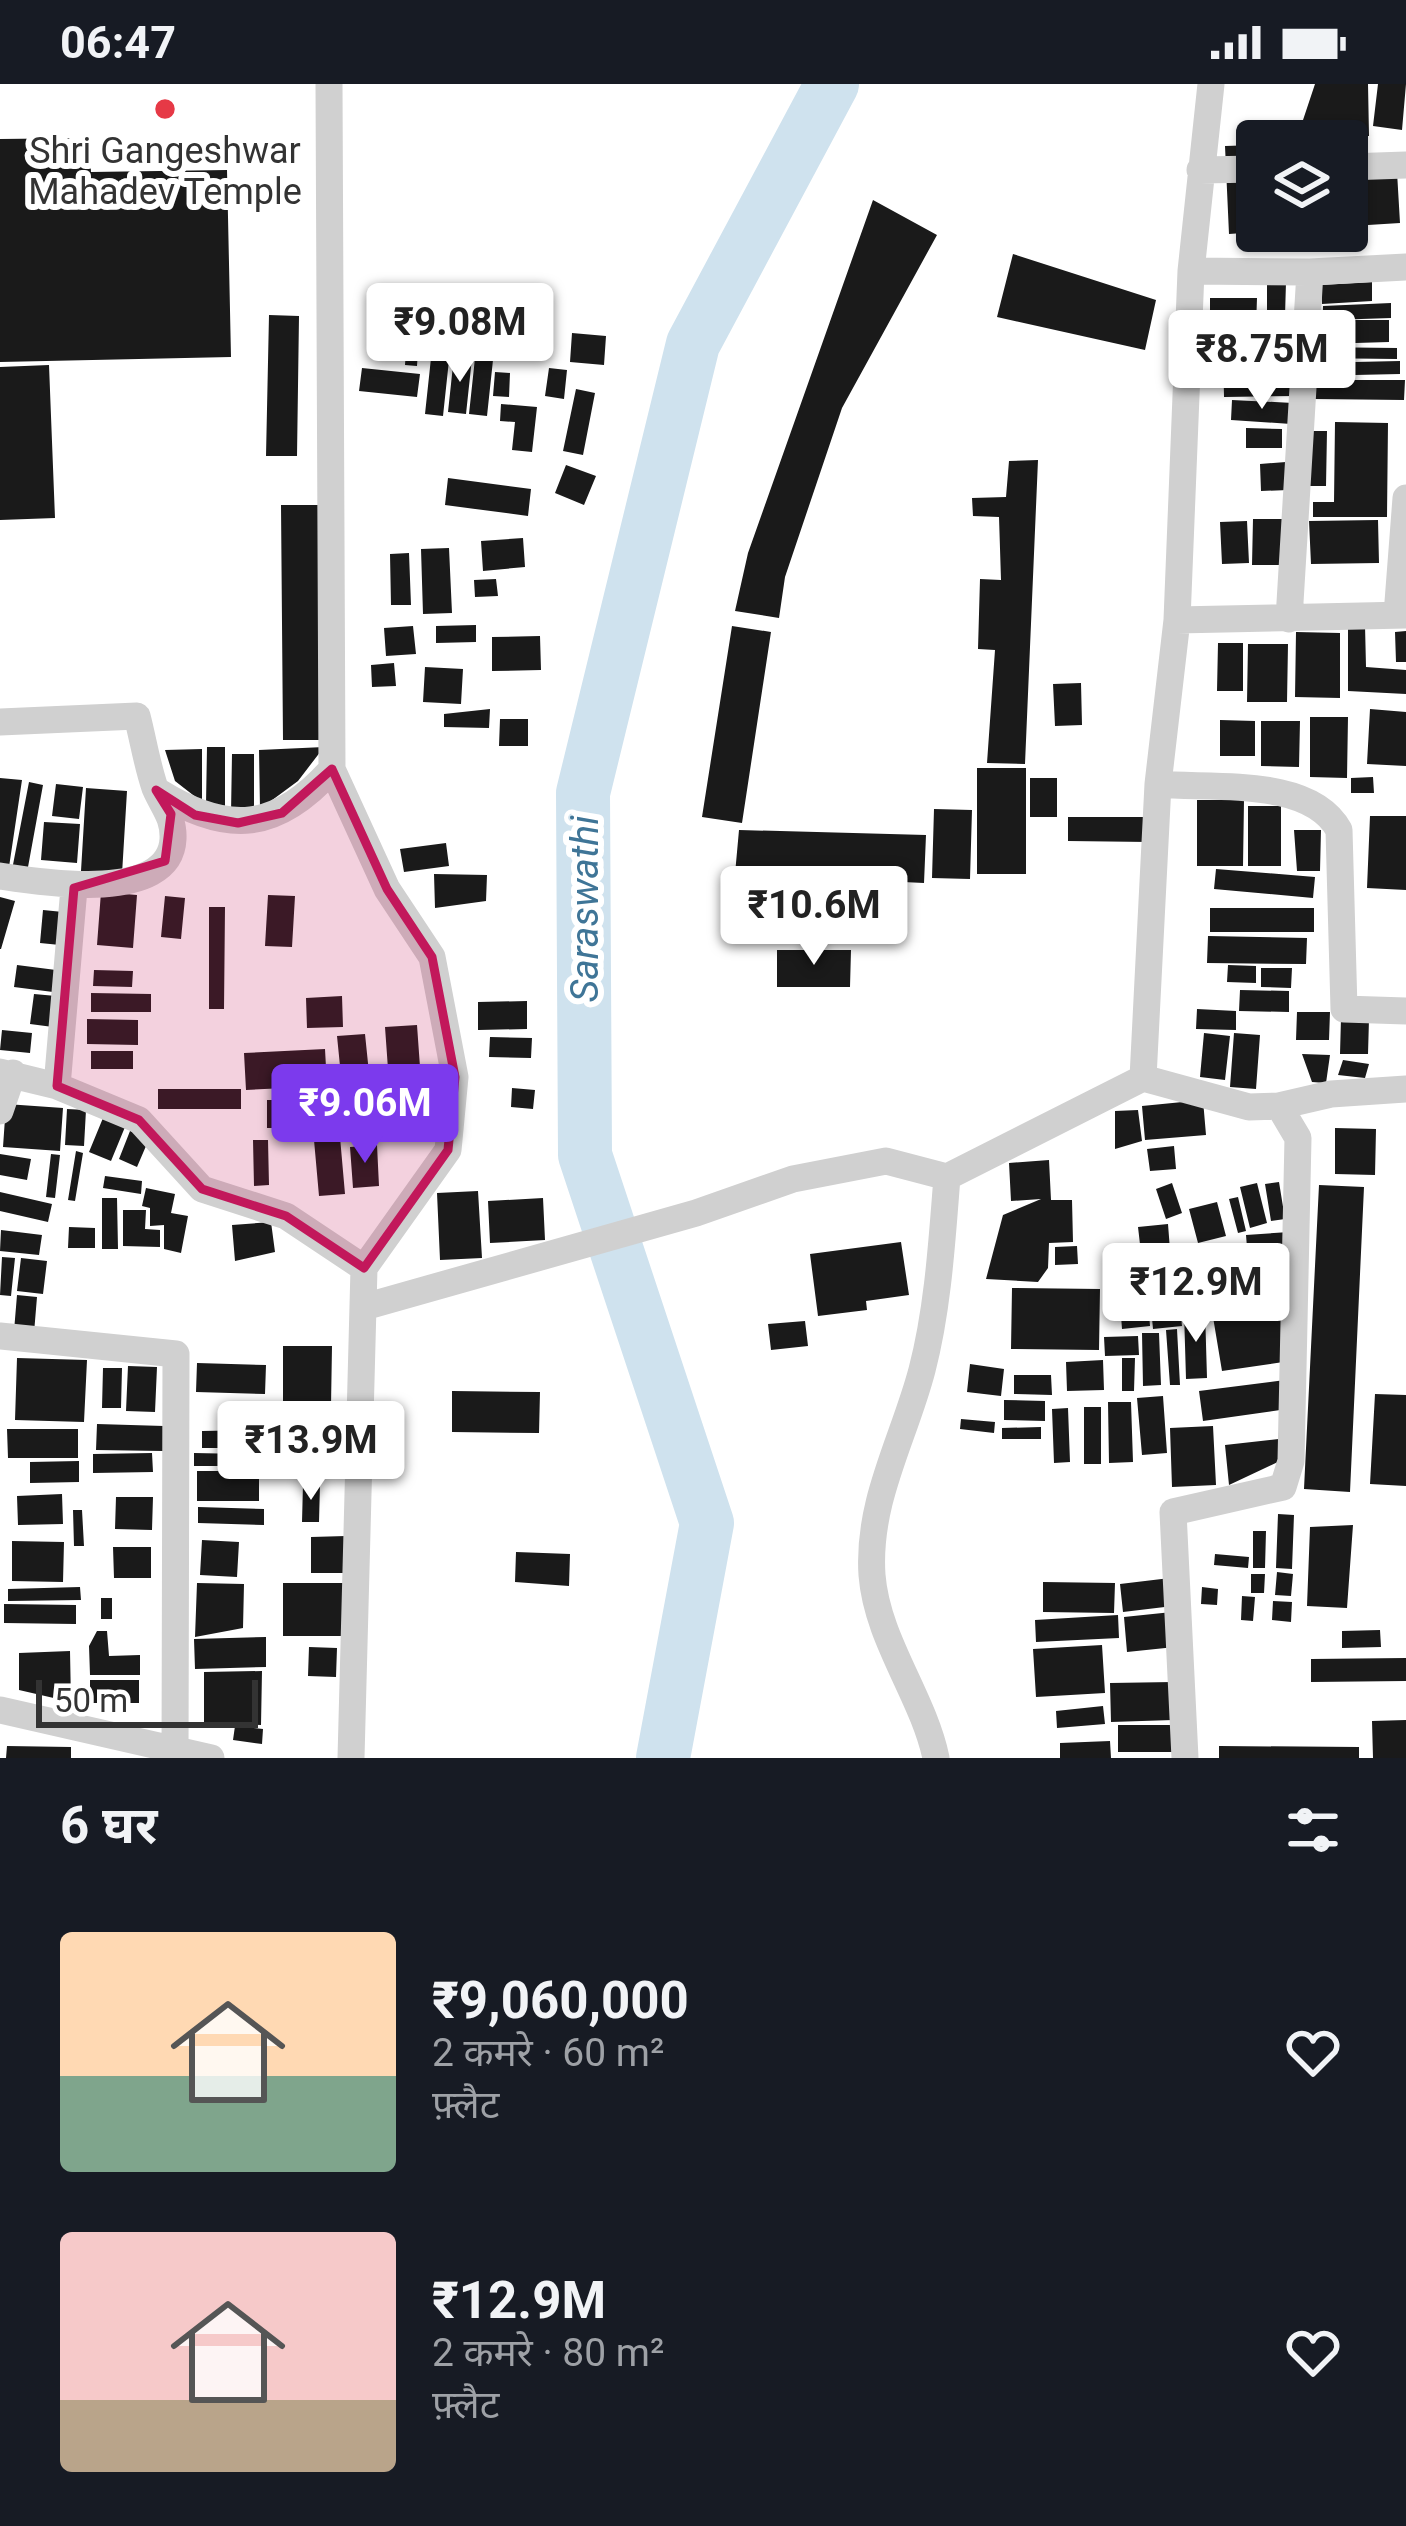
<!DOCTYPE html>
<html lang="hi">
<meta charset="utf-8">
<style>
:root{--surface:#171b24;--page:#242831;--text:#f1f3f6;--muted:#9ea1a6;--accent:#7c3aed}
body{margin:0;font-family:Roboto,"Noto Sans Devanagari",sans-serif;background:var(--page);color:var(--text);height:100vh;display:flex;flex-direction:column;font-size:45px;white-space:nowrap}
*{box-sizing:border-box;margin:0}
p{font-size:39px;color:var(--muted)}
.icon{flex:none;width:66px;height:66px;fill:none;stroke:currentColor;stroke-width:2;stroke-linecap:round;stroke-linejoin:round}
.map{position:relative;height:1674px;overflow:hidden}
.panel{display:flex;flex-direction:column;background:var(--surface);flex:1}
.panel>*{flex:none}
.tools{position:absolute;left:1236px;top:36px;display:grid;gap:24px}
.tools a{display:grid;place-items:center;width:132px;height:132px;border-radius:12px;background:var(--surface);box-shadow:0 3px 9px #0004;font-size:60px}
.scale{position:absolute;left:36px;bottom:30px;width:222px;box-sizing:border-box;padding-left:12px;border:6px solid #333;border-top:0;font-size:33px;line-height:42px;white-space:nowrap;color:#333;-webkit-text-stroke:9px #fff;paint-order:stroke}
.price{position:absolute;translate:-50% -102px;padding:0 27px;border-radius:12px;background:#fff;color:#222;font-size:39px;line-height:78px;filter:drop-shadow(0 3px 6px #0008)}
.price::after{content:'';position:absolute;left:50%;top:72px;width:36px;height:27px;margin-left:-18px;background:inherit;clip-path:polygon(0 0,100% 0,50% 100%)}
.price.selected{background:var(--accent);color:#fff}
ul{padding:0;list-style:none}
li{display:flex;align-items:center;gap:36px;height:300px;padding:0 60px}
li span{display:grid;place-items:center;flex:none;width:336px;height:240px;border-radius:12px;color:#555}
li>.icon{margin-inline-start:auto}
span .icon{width:144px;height:144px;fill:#fffc;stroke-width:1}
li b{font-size:51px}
h2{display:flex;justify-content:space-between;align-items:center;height:144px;padding:0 60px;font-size:51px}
.status{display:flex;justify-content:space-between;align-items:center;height:84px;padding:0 60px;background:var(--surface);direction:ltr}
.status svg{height:33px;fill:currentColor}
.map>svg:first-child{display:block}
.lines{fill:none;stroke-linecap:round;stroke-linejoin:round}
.river{stroke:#cfe2ee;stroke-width:54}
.building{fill:#1a1a1a}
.street{stroke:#d0d0d0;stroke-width:27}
.marked{fill:#c2185b;fill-opacity:0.2;stroke:#c2185b;stroke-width:9;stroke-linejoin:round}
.poi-dot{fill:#e63946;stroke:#fff;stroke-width:4.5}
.labels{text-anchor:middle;stroke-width:12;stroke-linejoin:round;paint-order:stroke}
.poi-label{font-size:36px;fill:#333;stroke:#fff}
.water-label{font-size:39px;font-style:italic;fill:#3f7597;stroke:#fff}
</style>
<div class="status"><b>06:47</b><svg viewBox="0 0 49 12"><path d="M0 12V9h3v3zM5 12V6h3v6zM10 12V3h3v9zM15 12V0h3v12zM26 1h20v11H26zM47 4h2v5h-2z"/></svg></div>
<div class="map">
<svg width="1406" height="1674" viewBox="0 0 1406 1674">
<rect width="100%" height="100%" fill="#fff"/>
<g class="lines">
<path class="river" d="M663,1674L707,1439L585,1071L583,709L693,260L832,0"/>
</g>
<path class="building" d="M1315,0H1368L1369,52L1297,54Z
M1378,0H1406L1402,46L1373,42Z
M89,54L91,88L227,86L231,273L0,278V55Z
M1257,61V148L1229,150L1225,62Z
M1396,71L1400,139L1352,142L1349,73Z
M873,116L937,151L842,324L785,493L779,534L735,527L748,469Z
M1013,170L1156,216L1145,266L997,233Z
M1267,198H1286L1285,232H1267Z
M1372,198V217L1322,220L1321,201Z
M1210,214H1257L1256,243H1287V263L1210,262Z
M451,218L465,219L462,260L448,259Z
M1391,219V234L1331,236H1389V258L1322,260L1323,222Z
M435,227L444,228L441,264L432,263Z
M269,231L299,232L297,372H266Z
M374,248L392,250L390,271L372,269Z
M572,249L606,252L604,281L570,278Z
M407,250L419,251L417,282L405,281Z
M1310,263L1397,264V275L1309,274Z
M1296,264L1297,312L1224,313L1223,266Z
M454,272L472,274L466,330L448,328Z
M431,274L449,276L443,332L425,330Z
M475,274L493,276L487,332L469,330Z
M1400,277V290L1309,292V279Z
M49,281L55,434L0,436V283Z
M362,284L420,290L417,313L359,307Z
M549,284L567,286L564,315L545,312Z
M495,288L510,289L509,313L493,312Z
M1314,296H1405L1404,316L1314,315Z
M576,305L595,309L583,371L563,367Z
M1232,316L1293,319L1291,340L1231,336Z
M501,320L537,323L532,368L512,366L515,338L500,337Z
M1335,338L1388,339L1387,433H1313V418H1334Z
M1246,344L1282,345V364H1246Z
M1306,347H1327L1326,402H1306Z
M1038,376L1025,680L987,679L995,566L978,565L980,495L1001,496L999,433L973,432L972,414L1006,413L1009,377Z
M1286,378L1288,406L1261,407L1260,380Z
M566,381L596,392L584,421L555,409Z
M448,394L531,405L528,432L445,421Z
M281,421H321L322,656H283Z
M1253,435H1283L1281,481H1252Z
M1378,436L1379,479L1311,480L1309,437Z
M1247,437L1249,479L1222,480L1220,438Z
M523,454L525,483L483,487L481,457Z
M449,464L452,529L423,530L421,465Z
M409,469L411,521H391L390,470Z
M496,495L498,512L475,513L474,496Z
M476,541V558L436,559V542Z
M1348,541H1365L1366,583L1406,586V610L1348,607Z
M413,542L416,570L386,572L384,544Z
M732,542L771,548L742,739L702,733Z
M1406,547V578H1396L1395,548Z
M1296,548L1340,549V614L1295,613Z
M540,552L541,586L492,587V553Z
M1218,559H1243V607H1217Z
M1248,560H1288L1287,618H1247Z
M394,579L396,602L372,603L371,581Z
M425,583L463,585L461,620L423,618Z
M1081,599L1082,641L1055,642L1053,600Z
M490,625L489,644L444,643V630Z
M1370,625L1406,628V682L1367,680Z
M1310,633H1348L1347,694L1310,693Z
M500,635H528V662H499Z
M1220,636L1255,637V672H1220Z
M1261,637H1300L1299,683L1261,682Z
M207,663H225V722L206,721Z
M324,663L298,697L260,725L259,666Z
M202,665V718L175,697L165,666Z
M232,670H254V730H231Z
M977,684H1026V790H977Z
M1373,693L1374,709H1351V694Z
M0,694L22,696L9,783L0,782Z
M1030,694H1057V733H1030Z
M29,698L43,701L26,794L11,791Z
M56,700L83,703L79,735L52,732Z
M86,704L127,707L122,790L81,787Z
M1197,716H1244L1243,782H1197Z
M1248,722H1281V782H1248Z
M934,725L972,726L970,795L932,794Z
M1370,732H1406V806L1367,804Z
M1068,733H1149V758L1068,757Z
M44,738L80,740L77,779L41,776Z
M739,746L926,751L924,799L735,790Z
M1294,746H1321L1320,787H1297Z
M446,759L449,782L404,788L400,765Z
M1216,785L1315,793L1313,814L1214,805Z
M434,790L487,791L486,817L435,824Z
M815,802L906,803V835L815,834Z
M101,808L137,811L133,864L97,861Z
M268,811L295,812L292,863L265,862Z
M165,812L185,814L181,855L161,853Z
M0,813L15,817L1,865H0Z
M209,823H225L224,925H209Z
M1210,824H1314V848H1210Z
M43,826L63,828L60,861L40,859Z
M1208,852L1307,854L1306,880L1207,879Z
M777,866H851L850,903H777Z
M17,881L56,886L53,908L14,903Z
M1228,881L1256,882V899L1227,898Z
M1261,884H1292L1291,904L1261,903Z
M94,886L133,887L132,903L93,902Z
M1240,906L1289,907V928L1239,927Z
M91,909L151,910V928H91Z
M34,910L56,912L53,943L30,940Z
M342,912L343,943L307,944L306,914Z
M527,917V945L478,946V918Z
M1197,925L1236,927V946L1196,945Z
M1297,928H1330L1329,956H1296Z
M1341,934L1369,935L1368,970H1340Z
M87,935L138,936V961L87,960Z
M417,941L420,983L388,985L385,943Z
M2,946L32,949L30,969L0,966Z
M1204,949L1230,952L1225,996L1200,993Z
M1234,949L1260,951L1256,1005L1230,1003Z
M365,950L369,989L341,992L337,952Z
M490,953L532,954L531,974L489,973Z
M325,965L327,1002L246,1006L244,969Z
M91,967H133V985H91Z
M1302,970L1330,971L1326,999L1312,998Z
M1343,976L1369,980L1365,994L1338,991Z
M384,999L385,1025L334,1029L332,1003Z
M512,1004L535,1006L533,1025L511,1023Z
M158,1005H241V1025H158Z
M267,1016H284V1044H267Z
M1203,1016L1206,1051L1145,1056L1142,1022Z
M6,1020L63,1024L60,1067L3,1063Z
M67,1025L86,1026L84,1062L65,1061Z
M1138,1026L1142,1057L1115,1065V1027Z
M103,1034L125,1043L111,1077L89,1068Z
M1335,1044L1376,1045L1375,1091L1335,1090Z
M130,1047L149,1055L137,1083L119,1075Z
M340,1053L345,1110L319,1112L314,1056Z
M253,1056H268L269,1101L254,1102Z
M377,1061L379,1102L353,1104L350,1063Z
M1174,1062L1176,1085L1150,1087L1147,1065Z
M76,1067L83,1069L75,1117L68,1116Z
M0,1070L31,1075L27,1096L0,1091Z
M51,1070L60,1071L55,1114L46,1113Z
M1049,1076L1051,1116H1072L1073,1158L1049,1159L1048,1184L1038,1198L986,1195L1003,1131L1041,1115L1011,1117L1009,1079Z
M105,1092L142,1097L141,1110L103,1104Z
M1279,1098L1285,1135L1271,1137L1265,1100Z
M1172,1099L1182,1129L1166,1135L1156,1105Z
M1257,1099L1267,1139L1250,1144L1240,1103Z
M1319,1101L1364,1103L1350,1408L1304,1405Z
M146,1104L175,1110L171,1129L188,1132L181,1169L164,1165V1141L150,1142V1124L142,1122Z
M478,1107L482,1174L440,1176L437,1109Z
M0,1108L52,1120L48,1138L0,1127Z
M1238,1113L1246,1147L1238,1149L1229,1115Z
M102,1114H117L118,1165H102Z
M543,1114L545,1156L490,1159L488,1117Z
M1217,1118L1226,1152L1198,1159L1189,1125Z
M123,1126H146L145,1145L160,1146V1163L123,1162Z
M271,1138L275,1168L235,1177L232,1141Z
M1168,1140L1170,1166L1141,1169L1138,1143Z
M69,1143L95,1144V1164H68Z
M1,1146L42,1151L39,1171L0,1167Z
M1289,1148L1292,1185L1249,1188L1246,1151Z
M901,1158L909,1211L866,1217L867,1226L818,1232L810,1170Z
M1243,1159L1246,1195L1234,1196L1232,1160Z
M1225,1161L1228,1194L1210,1195L1206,1163Z
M1077,1162L1078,1180L1055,1181V1163Z
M2,1173L15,1174L11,1212L0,1211Z
M1150,1173L1156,1181L1146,1193L1150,1242L1122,1245L1118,1191Z
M21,1174L47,1177L43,1210L17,1207Z
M1204,1175L1206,1219H1185L1183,1176Z
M1176,1188L1182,1242L1153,1245L1148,1191Z
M1284,1194L1287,1214L1215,1226L1212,1204Z
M1012,1204L1100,1205L1099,1266L1011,1265Z
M17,1211L37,1213L34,1249L14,1247Z
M1288,1221L1290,1277L1222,1287L1213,1233Z
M1205,1226L1207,1294L1186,1295L1184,1227Z
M805,1237L808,1262L771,1266L768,1240Z
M1177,1245L1180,1301H1170L1166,1246Z
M1142,1249H1159L1161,1301L1143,1302Z
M1138,1252L1139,1271L1105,1272L1104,1253Z
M283,1262H332L331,1322H283Z
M17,1274L87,1276L84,1338L15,1336Z
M1122,1274H1135L1134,1307H1122Z
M1103,1276L1104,1306L1067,1307L1066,1278Z
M197,1279L266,1281L265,1310L196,1308Z
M970,1280L1004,1285L1001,1312L967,1308Z
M128,1282L157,1283L155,1328L126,1327Z
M103,1284H122L121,1324H102Z
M1014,1291H1051L1052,1311L1014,1310Z
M1285,1296L1287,1325L1203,1337L1199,1307Z
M452,1307L540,1308L539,1349L452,1348Z
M1375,1310L1406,1311V1402L1370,1400Z
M1163,1312L1167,1369L1142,1371L1137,1314Z
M1004,1316L1045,1317V1337L1004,1336Z
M1108,1318H1131L1133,1378L1109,1379Z
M1084,1323H1101V1380H1084Z
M1068,1324L1070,1378L1054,1379L1052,1325Z
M961,1335L995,1338L994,1349L960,1345Z
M341,1336V1390H280V1337Z
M97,1340L164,1342L163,1367L96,1366Z
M1213,1342L1216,1401L1172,1403L1170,1344Z
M1041,1343V1355H1002V1344Z
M7,1345H78V1374H8Z
M257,1346V1364H202V1347Z
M1287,1354L1282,1376L1229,1401L1225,1361Z
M152,1369L153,1388L93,1389V1370Z
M194,1369L243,1370V1382H194Z
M79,1377V1398L30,1399V1378Z
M197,1387H259V1417H197Z
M303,1400H320L319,1438H302Z
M62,1410L63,1440L18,1441L17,1412Z
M116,1413H153L152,1446L115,1445Z
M198,1423L264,1425V1441L198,1439Z
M73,1426H82L84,1462H74Z
M1278,1430L1294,1431L1292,1485L1276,1484Z
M1353,1441L1347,1524L1307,1522L1310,1443Z
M1253,1447H1266L1265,1484H1253Z
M346,1452V1489H311V1453Z
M202,1456L239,1458L237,1493L200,1491Z
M12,1457L64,1458L63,1498L12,1497Z
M113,1463H151V1494H114Z
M516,1468L570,1470L569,1502L515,1498Z
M1215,1470L1249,1473L1248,1484L1214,1481Z
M1277,1488L1293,1490L1291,1512L1275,1511Z
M1251,1490H1265L1264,1509H1251Z
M1170,1494L1173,1522L1123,1528L1120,1500Z
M1043,1498L1115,1499L1114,1529L1043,1528Z
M197,1499L244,1500L243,1544L195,1553Z
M283,1499H344V1552H283Z
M80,1503L81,1516L8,1517V1505Z
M1202,1503L1218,1505L1217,1521L1201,1520Z
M1242,1512L1255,1513L1253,1537L1241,1536Z
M101,1514H112V1535H101Z
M1273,1517L1292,1518L1291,1538L1272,1536Z
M4,1520L76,1521V1540L4,1539Z
M1172,1528L1175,1563L1127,1568L1124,1533Z
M1118,1531L1119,1554L1036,1558L1035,1536Z
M1380,1546L1381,1563L1342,1564V1547Z
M97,1547H107L109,1572L140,1571V1591H90L89,1562Z
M266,1553V1583L195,1585L194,1555Z
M1102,1561L1105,1609L1036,1613L1033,1565Z
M309,1563L337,1564L336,1593L308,1592Z
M70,1567L71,1618L19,1606V1569Z
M1406,1574V1597L1311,1598V1575Z
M262,1587L261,1641L204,1639V1588Z
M90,1596H139V1619H90Z
M1173,1598V1636L1111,1638L1110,1599Z
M1103,1622L1105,1640L1057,1644L1056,1627Z
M1406,1636V1674H1373L1372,1637Z
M1118,1641H1178V1668H1118Z
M235,1642L263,1645L262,1660L233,1656Z
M1110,1657L1111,1674H1060V1659Z
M7,1662L71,1663V1674H6Z
M1219,1662L1359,1663V1674H1219Z"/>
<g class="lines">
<path class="street" d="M329,0L332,685L387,805L432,873L455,993L448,1066L364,1184L351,1674
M1347,83L1406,81
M1200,86L1257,85
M1191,187L1310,188
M1397,531L1406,414
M1289,535L1310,188L1406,183
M1177,536L1406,531
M0,638L137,632C143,655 147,681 155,704C163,723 174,733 173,755C170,820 39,798 0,792
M1158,700C1213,705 1310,693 1339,746L1344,925L1406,927
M159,708C228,751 277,747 332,685
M0,988L57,1002L139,1036L202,1105L286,1132L364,1184
M1143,994L1249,1023L1279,1022L1298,1054L1291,1377L1283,1403L1173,1428L1185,1674
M57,1002L74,804
M1279,1022L1331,1010L1406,1005
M0,1027L13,989
M364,1223L696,1129L793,1095L886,1077L947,1093
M0,1252L176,1270L175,1674
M0,1626L211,1674
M936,1674C923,1612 877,1556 872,1491C867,1417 904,1355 922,1286C938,1225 942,1156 947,1093L1143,994L1158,700L1177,536L1191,187L1211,0"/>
</g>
<path class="marked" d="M332,685L387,805L432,873L455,993L448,1066L364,1184L286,1132L202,1105L139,1036L57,1002L74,804L165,777L171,730L156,706L195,731L238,739L282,729Z"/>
<circle class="poi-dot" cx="165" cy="25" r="12"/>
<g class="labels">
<g class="poi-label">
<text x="165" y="79">Shri Gangeshwar<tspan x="165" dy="41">Mahadev Temple</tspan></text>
</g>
<g class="water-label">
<text transform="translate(584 825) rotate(-90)" y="14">Saraswathi</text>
</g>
</g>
</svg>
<div class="tools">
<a><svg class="icon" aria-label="layers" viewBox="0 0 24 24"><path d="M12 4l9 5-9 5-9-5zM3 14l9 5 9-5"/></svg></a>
</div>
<div class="scale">50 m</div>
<b class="price" style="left:460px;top:301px">₹9.08M</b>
<b class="price" style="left:1262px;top:328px">₹8.75M</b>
<b class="price" style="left:814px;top:884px">₹10.6M</b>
<b class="price selected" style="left:365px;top:1082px">₹9.06M</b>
<b class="price" style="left:1196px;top:1261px">₹12.9M</b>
<b class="price" style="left:311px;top:1419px">₹13.9M</b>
</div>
<section class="panel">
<h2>6 घर<svg class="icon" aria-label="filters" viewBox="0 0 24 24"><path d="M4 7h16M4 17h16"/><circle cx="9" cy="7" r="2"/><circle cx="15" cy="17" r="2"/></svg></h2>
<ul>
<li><span style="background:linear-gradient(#ffd9b3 60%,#7fa58c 0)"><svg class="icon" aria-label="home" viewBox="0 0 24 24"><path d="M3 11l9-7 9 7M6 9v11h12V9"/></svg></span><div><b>₹9,060,000</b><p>2 कमरे · 60 m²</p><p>फ़्लैट</p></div><svg class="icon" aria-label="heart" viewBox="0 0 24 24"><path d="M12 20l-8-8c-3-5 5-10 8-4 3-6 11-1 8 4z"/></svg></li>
<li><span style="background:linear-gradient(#f6c9c9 70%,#b9a48a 0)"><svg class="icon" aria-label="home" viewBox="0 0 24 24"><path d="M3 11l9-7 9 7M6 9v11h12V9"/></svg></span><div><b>₹12.9M</b><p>2 कमरे · 80 m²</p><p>फ़्लैट</p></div><svg class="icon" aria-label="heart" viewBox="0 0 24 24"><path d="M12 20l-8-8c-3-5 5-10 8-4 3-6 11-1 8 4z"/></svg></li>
</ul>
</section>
